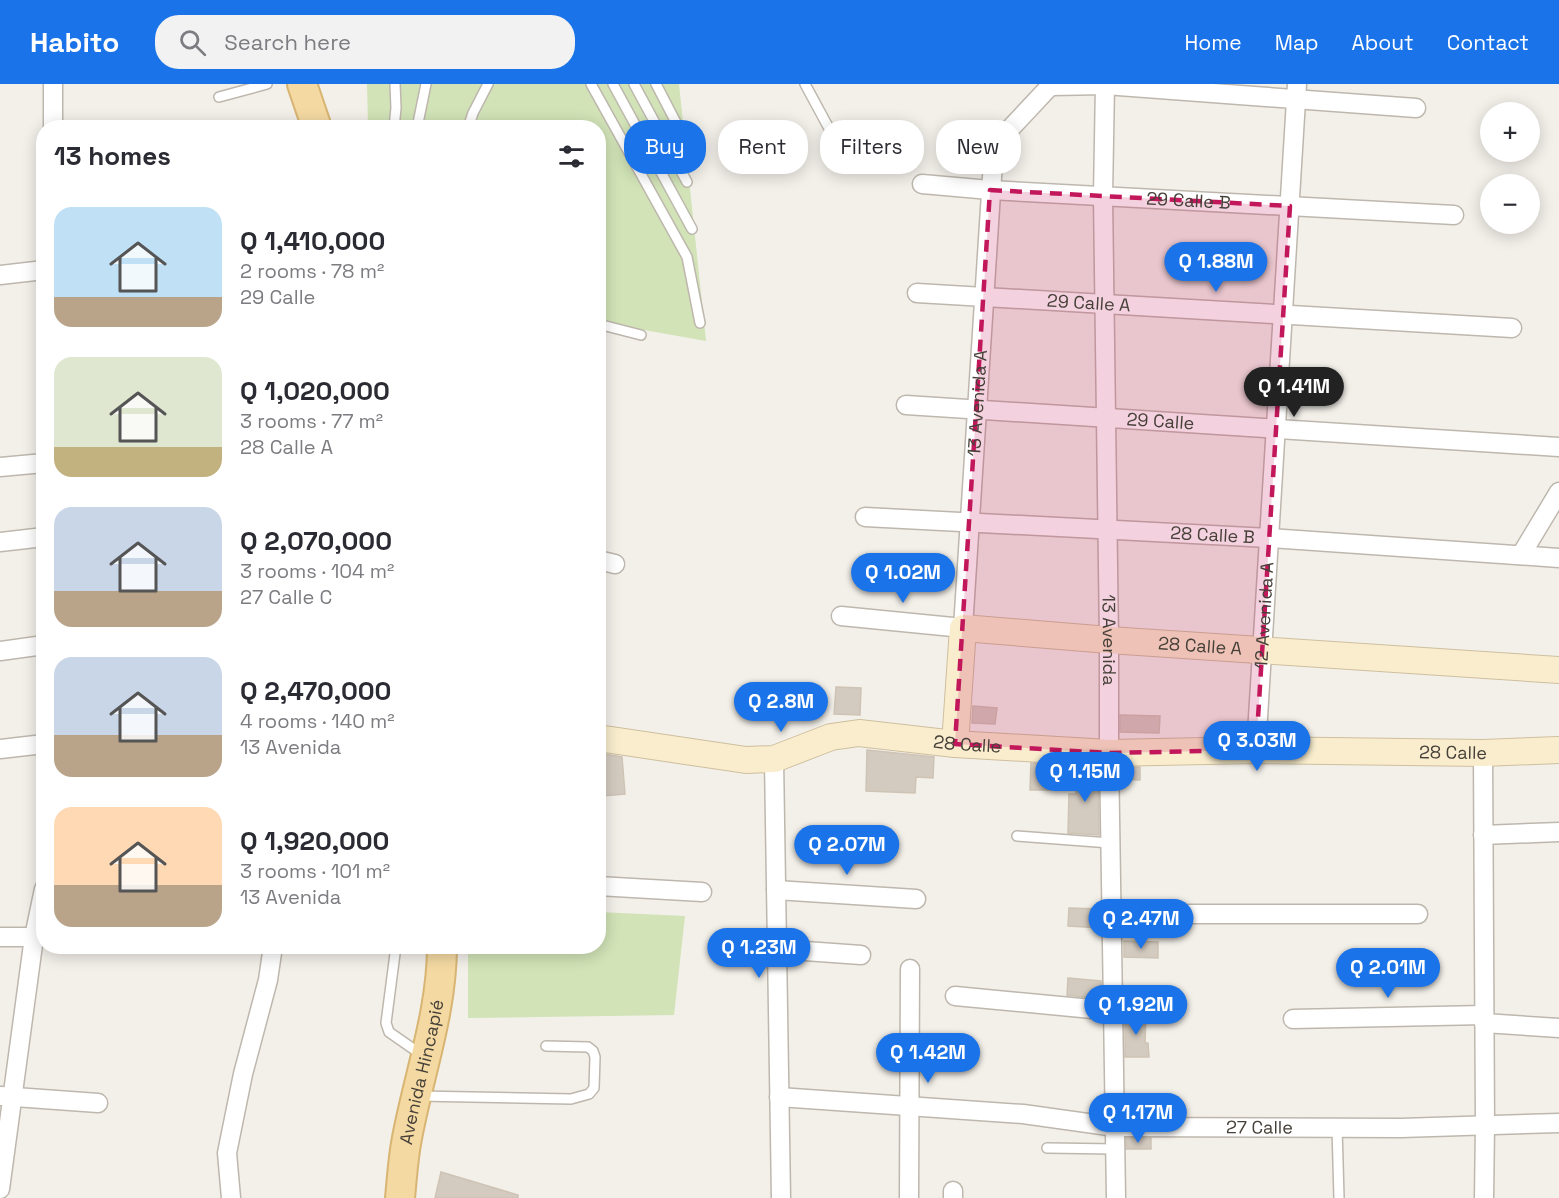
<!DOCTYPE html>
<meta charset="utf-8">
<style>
:root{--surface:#fff;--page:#f2f2f3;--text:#2b2b33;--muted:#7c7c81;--accent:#1a73e8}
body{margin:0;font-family:"Space Grotesk",sans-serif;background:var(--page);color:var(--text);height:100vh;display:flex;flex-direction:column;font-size:22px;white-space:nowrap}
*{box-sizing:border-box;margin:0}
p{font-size:20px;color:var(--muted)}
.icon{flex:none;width:33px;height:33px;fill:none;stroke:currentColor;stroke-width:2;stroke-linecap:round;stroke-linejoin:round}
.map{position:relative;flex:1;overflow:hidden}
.details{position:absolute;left:36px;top:36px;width:570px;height:834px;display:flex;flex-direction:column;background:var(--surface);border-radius:24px;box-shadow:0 3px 15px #0003}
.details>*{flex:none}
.hud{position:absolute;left:624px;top:36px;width:570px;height:54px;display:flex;gap:12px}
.tools{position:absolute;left:1480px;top:18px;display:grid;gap:12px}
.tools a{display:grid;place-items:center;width:60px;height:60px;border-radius:50%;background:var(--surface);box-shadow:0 3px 15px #0003;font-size:30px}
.price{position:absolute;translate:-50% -51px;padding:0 14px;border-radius:21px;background:var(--accent);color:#fff;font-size:20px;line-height:39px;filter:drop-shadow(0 2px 3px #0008)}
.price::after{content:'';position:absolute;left:50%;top:36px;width:18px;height:14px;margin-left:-9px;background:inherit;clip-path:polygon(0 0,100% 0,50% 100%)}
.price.current{background:#222;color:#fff}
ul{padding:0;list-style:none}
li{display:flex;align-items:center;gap:18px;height:150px;padding:0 18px}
li span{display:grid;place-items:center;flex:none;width:168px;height:120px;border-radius:18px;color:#555}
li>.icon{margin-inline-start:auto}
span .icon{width:72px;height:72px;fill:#fffc;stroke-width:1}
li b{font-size:26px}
h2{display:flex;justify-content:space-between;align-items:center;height:72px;padding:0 18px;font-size:26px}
.pill{padding:0 21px;border-radius:24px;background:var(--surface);box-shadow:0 3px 15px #0003;font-size:21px;line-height:54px}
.pill.current{background:var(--accent);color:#fff}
header{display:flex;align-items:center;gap:36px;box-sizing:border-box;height:84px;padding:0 30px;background:var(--accent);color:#fff}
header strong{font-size:28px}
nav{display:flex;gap:33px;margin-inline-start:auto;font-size:21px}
.search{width:420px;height:54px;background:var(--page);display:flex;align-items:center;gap:15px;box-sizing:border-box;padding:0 21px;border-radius:24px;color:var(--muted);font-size:22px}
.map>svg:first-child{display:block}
.green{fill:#d1e3b7}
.building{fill:#d4cbc0;stroke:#cec3b4;stroke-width:1.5}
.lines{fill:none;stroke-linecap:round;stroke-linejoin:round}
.service-casing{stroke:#beb7ad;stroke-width:12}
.minor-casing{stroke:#beb7ad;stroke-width:21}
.secondary-casing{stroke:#cebf9e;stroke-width:28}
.primary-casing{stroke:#d8b573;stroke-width:32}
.service{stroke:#fff;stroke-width:9}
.minor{stroke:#fff;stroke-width:18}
.secondary{stroke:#f9edce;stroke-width:26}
.primary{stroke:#f4d9a2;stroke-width:28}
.marked{fill:#c2185b;fill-opacity:0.2;stroke:#c2185b;stroke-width:4.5;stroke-dasharray:12 8;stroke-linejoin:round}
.labels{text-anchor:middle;stroke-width:5;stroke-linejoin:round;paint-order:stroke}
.street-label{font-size:18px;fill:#464039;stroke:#fff}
</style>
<header>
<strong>Habito</strong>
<div class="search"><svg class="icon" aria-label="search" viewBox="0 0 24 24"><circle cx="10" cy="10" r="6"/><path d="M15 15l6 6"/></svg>Search here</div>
<nav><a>Home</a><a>Map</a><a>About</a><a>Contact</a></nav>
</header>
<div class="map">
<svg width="1559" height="1114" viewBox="0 0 1559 1114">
<rect width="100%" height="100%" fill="#f3f0ea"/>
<path class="green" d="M367,0H679L706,257L599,238L598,44L368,43Z
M599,828L685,832L674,931L468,934V863L598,862Z"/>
<path class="building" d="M836,603L861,604L860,631L834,630Z
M973,622L997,624L995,640L972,639Z
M1120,631L1160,632L1159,649L1120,648Z
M867,666L934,673L933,694L916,693L915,709L866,707Z
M598,669L622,673L625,710L602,712Z
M1031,679L1051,681V706H1030Z
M1077,682L1098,683L1099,751L1068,749L1069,710H1076Z
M1140,683V696L1121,695L1120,684Z
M1069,824L1100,825L1101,844L1068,842Z
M1124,857L1158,858V874L1124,873Z
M1068,894L1101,897L1102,915L1067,911Z
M1125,930H1146L1145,959H1148L1149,973H1125Z
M1126,1054H1151V1065H1126Z
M441,1088L518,1111V1114H435Z"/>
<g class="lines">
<defs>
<path id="service" d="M591,0L687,173L700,239
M613,0L692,145
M634,0L687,98
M656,0L683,52
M805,0L838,61
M219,13L267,0
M394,44L396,24L395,0
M417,44L426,0
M468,44L473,29L488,0
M598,240L641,251
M1017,752L1110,759
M396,862L386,939L389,948L422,971
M418,1012L571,1015L589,1010L594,1004L595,973L593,967L588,963L546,962
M1337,1043L1339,1114
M1047,1064L1116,1065"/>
<g id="minor">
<path id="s1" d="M1105,0L1103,112L1109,556V669L1116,1114"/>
<path d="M1052,2L1105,1L1416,24"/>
<path d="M53,44V0"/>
<path id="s2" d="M922,100L990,106L1454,131"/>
<path d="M0,191L44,186"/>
<path id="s3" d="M917,209L1512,244"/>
<path id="s4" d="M906,321L1559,363"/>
<path d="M0,383L44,379"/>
<path id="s5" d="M865,433L1269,454L1559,474"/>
<path d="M0,458L44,453"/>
<path d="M1521,471L1559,408"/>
<path d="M598,476L615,480"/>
<path id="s6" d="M841,532L963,544L994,62L1052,0"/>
<path d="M0,567L44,561"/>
<path d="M0,665L44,660"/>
<path id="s7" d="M1256,666L1297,0"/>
<path d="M1483,669L1485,1042L1484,1114"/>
<path d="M774,675L781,1114"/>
<path d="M1483,751L1559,748"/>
<path d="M598,802L702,808"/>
<path d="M776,806L916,815"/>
<path d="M1112,830H1418"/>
<path d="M0,853H44"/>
<path d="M777,865L861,871"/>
<path d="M955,912L1113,927"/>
<path d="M1293,935L1484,931"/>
<path d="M1484,939L1559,944"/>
<path d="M1,1012L98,1019"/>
<path id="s8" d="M779,1013L1023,1030L1116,1043L1401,1044L1559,1039"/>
<path d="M0,1105L34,853L44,805"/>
<path d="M953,1107V1114"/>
<path d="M231,1114L227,1069L243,990L268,896L273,862"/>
<path d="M909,1114L910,885"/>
</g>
<g id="secondary">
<path id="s9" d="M598,654L746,676L774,675L831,653L859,649L955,660L1109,669L1256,666L1483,669L1559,666"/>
<path id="s10" d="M955,660L963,544L1109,556L1559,586"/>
</g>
<g id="primary">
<path d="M302,0L317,44"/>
<path id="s11" d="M400,1114C402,1094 403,1074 407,1054C419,990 442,928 442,862"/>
</g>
</defs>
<use href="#service" class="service-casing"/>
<use href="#minor" class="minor-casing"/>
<use href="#secondary" class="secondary-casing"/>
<use href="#primary" class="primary-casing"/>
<use href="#service" class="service"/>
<use href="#minor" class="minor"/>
<use href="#secondary" class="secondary"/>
<use href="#primary" class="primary"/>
</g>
<path class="marked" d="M990,106L1290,122L1256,666L1109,669L955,660Z"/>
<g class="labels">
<g class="street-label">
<text dy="6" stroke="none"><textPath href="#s2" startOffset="267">29 Calle B</textPath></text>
<text dy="6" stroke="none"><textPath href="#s3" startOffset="172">29 Calle A</textPath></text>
<text dy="6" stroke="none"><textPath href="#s6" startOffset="348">13 Avenida A</textPath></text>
<text dy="6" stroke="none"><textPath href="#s4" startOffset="255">29 Calle</textPath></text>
<text dy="6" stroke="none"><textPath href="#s5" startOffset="348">28 Calle B</textPath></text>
<text dy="6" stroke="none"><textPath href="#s7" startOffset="135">12 Avenida A</textPath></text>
<text dy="6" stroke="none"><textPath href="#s1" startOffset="556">13 Avenida</textPath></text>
<text dy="6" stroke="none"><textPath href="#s10" startOffset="354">28 Calle A</textPath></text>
<text dy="6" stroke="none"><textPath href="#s9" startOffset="376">28 Calle</textPath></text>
<text dy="6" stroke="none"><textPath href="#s9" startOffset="862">28 Calle</textPath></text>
<text dy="6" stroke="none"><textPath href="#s11" startOffset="128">Avenida Hincapié</textPath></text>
<text dy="6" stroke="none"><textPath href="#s8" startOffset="482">27 Calle</textPath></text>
</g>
</g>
</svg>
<div class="tools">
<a>+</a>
<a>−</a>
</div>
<b class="price" style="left:1216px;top:209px">Q 1.88M</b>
<b class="price current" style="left:1294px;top:334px">Q 1.41M</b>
<b class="price" style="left:903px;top:520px">Q 1.02M</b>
<b class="price" style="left:781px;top:649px">Q 2.8M</b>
<b class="price" style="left:1257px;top:688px">Q 3.03M</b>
<b class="price" style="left:1085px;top:719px">Q 1.15M</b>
<b class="price" style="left:847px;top:792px">Q 2.07M</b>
<b class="price" style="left:1141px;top:866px">Q 2.47M</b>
<b class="price" style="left:759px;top:895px">Q 1.23M</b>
<b class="price" style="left:1388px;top:915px">Q 2.01M</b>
<b class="price" style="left:1136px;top:952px">Q 1.92M</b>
<b class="price" style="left:928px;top:1000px">Q 1.42M</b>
<b class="price" style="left:1138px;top:1060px">Q 1.17M</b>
<div class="hud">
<a class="pill current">Buy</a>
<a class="pill">Rent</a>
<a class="pill">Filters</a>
<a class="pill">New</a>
</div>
<section class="details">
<h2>13 homes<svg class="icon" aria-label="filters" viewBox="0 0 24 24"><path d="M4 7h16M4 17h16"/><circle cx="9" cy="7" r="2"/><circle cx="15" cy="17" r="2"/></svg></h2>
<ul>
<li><span style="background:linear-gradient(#bfe0f5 75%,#b9a48a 0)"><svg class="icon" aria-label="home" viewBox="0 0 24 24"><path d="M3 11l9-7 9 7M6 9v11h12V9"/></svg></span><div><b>Q 1,410,000</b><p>2 rooms · 78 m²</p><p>29 Calle</p></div></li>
<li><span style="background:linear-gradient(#dfe7d0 75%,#c2b280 0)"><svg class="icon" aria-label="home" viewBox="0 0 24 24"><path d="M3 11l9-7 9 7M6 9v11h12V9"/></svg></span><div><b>Q 1,020,000</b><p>3 rooms · 77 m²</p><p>28 Calle A</p></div></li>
<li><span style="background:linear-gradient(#c9d6e8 70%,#b9a48a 0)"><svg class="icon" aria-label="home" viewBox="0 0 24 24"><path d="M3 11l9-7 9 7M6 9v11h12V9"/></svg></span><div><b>Q 2,070,000</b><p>3 rooms · 104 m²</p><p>27 Calle C</p></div></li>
<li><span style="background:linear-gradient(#c9d6e8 65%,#b9a48a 0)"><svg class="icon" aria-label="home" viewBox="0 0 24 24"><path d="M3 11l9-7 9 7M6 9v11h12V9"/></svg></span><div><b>Q 2,470,000</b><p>4 rooms · 140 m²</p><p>13 Avenida</p></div></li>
<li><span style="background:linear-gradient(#ffd9b3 65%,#b9a48a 0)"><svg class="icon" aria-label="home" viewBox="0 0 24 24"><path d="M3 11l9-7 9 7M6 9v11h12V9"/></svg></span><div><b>Q 1,920,000</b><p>3 rooms · 101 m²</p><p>13 Avenida</p></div></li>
</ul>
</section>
</div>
